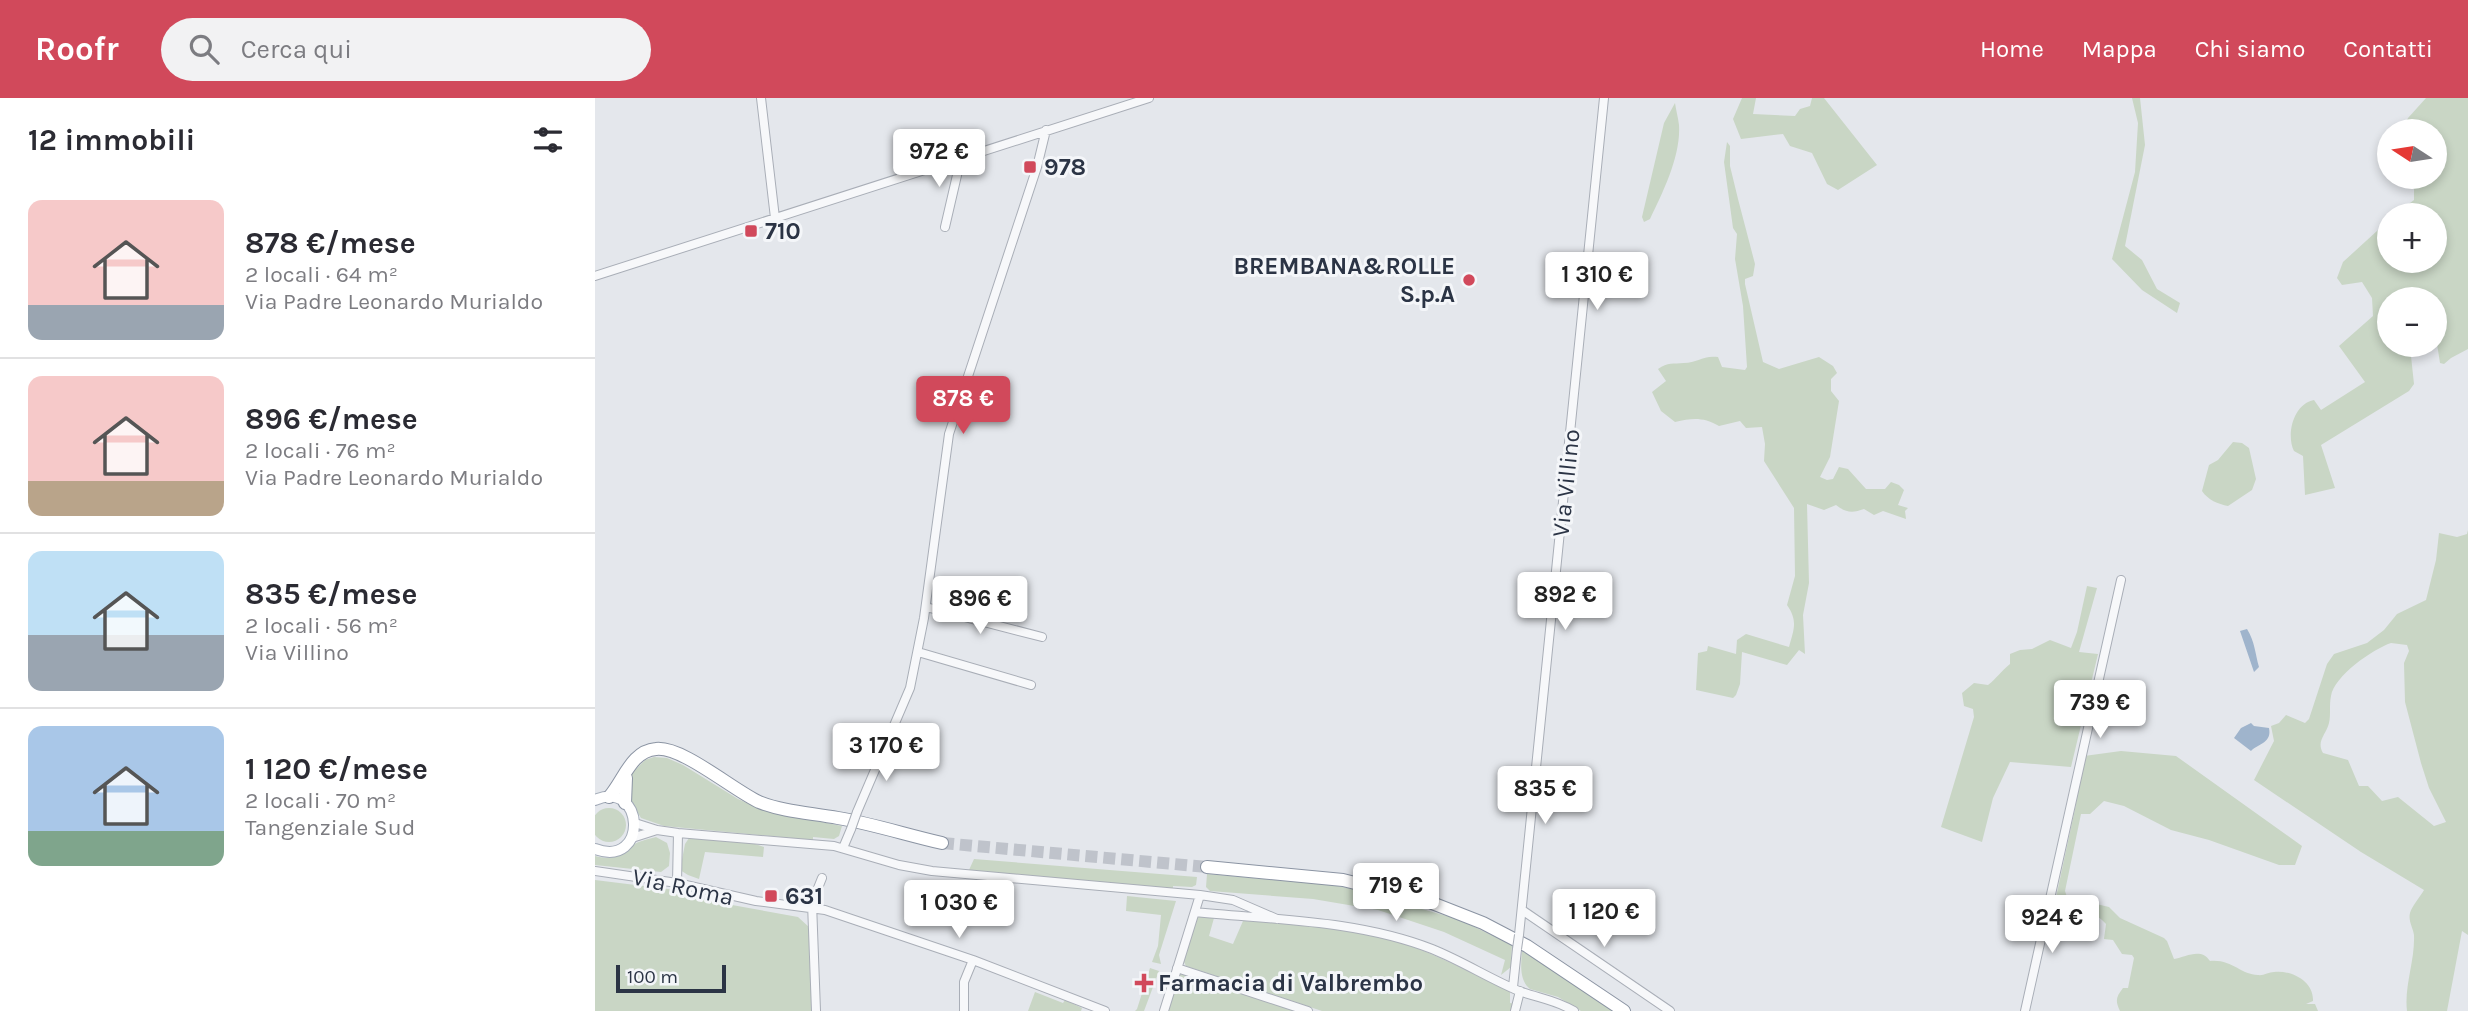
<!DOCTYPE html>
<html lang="it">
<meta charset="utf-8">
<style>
:root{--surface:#fff;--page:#f2f2f3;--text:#2b2b33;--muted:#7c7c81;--line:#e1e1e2;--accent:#d1495b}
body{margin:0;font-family:Karla,sans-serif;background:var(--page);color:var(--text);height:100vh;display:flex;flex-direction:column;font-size:26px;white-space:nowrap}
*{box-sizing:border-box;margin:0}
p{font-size:23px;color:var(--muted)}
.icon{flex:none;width:38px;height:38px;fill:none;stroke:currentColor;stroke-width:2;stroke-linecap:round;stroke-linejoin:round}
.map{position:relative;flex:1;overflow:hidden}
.details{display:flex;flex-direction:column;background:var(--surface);width:595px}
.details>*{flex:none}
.needle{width:46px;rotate:282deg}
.buttons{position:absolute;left:1782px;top:21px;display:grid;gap:14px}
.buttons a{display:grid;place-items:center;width:70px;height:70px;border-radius:50%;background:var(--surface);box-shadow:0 4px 10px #0003;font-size:35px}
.scale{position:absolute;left:21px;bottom:18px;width:110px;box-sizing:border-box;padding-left:7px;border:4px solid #2b3445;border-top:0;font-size:19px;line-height:24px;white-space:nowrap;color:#2b3445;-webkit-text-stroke:5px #f4f6f9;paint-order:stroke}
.price{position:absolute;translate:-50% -60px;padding:0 16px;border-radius:7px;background:#fff;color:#222;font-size:23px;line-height:46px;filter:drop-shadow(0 2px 4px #0008)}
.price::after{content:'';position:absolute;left:50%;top:42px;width:21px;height:16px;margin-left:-10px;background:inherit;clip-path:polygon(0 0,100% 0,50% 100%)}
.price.current{background:var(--accent);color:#fff}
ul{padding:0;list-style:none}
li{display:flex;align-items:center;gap:21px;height:175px;padding:0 28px}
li+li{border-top:2px solid var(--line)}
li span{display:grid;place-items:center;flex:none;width:196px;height:140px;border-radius:14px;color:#555}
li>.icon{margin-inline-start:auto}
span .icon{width:84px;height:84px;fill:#fffc;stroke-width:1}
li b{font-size:30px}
h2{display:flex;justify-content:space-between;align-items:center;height:84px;padding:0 28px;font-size:30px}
header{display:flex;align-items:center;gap:42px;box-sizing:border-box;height:98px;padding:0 35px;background:var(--accent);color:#fff}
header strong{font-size:33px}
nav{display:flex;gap:38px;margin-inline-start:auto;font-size:24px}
.search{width:490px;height:63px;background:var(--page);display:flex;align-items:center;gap:18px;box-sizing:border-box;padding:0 24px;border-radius:38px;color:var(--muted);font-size:26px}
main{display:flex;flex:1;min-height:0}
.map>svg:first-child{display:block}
.green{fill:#c9d6c5;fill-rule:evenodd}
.water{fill:#9fb4cc}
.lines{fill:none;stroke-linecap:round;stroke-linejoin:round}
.highway-tunnel{stroke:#bfc3cb;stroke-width:12;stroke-dasharray:12 6;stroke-linecap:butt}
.minor-casing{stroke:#a9aeb7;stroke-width:10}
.major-casing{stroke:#a3abb8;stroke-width:12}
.highway-casing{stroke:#8b94a3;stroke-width:14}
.minor{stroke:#f7f8fa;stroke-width:8}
.major{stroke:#fff;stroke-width:10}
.highway{stroke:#fff;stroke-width:12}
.minor-bridge-casing{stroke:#a9aeb7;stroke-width:10;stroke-linecap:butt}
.minor-bridge{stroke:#f7f8fa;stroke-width:8}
.poi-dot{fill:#d1495b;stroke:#f4f6f9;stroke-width:2.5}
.labels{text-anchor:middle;stroke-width:6;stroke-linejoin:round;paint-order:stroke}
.poi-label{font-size:24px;font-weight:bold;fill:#2b3445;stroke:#f4f6f9;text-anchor:start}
.street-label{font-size:24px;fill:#2b3445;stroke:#f4f6f9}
</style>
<header>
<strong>Roofr</strong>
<div class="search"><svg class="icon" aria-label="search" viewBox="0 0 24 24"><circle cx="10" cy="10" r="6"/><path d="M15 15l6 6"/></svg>Cerca qui</div>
<nav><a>Home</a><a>Mappa</a><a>Chi siamo</a><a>Contatti</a></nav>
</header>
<main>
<section class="details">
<h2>12 immobili<svg class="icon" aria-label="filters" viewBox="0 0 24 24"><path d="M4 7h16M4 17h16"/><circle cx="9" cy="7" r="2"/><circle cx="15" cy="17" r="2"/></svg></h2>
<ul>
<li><span style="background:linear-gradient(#f6c9c9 75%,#9aa5b1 0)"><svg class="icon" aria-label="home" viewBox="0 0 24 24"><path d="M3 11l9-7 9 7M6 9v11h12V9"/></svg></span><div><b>878 €/mese</b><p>2 locali · 64 m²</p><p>Via Padre Leonardo Murialdo</p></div></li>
<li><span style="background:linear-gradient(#f6c9c9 75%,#b9a48a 0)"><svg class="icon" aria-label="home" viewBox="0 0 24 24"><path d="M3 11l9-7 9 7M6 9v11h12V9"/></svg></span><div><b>896 €/mese</b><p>2 locali · 76 m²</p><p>Via Padre Leonardo Murialdo</p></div></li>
<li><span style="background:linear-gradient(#bfe0f5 60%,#9aa5b1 0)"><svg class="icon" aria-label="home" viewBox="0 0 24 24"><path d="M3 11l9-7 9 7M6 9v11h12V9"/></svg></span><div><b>835 €/mese</b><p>2 locali · 56 m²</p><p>Via Villino</p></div></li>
<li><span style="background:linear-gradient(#a9c7e8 75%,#7fa58c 0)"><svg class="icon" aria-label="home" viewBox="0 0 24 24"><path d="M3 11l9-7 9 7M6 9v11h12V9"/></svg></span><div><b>1 120 €/mese</b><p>2 locali · 70 m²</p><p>Tangenziale Sud</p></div></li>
</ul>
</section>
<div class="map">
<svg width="1873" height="913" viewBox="0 0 1873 913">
<rect width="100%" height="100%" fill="#e4e7ec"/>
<path class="green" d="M1147,0H1161L1158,16L1200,18L1205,11L1215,8L1217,0H1229L1282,67L1243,92L1232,86L1217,55L1195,48L1188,36L1146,41L1138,21Z
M1537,0H1545L1550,47L1530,148L1547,162L1562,191L1585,205L1582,215L1547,192L1517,161L1540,74L1543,25Z
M1831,0H1873V251L1856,260L1849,266L1845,265L1842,246L1816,258L1819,286L1814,293L1726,347L1740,390L1710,397L1708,358L1699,353C1691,337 1698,306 1719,302L1726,312L1770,284L1744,248L1778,218L1777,200L1767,184L1747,187L1742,180L1748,164L1794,122V163H1839V117H1799L1819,102V91L1808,79H1839V33H1807L1813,20ZM1794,201H1839V247H1794Z
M1080,5C1081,12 1083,19 1084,27C1086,58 1068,94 1055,121L1049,124L1047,119L1069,25Z
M1132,44L1135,48V68L1143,101L1160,166L1158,178L1150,181V186L1168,264L1184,271L1224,259L1238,268L1242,275L1236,281V293L1244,303L1235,359L1225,379L1232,382L1238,381L1244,369L1253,371L1271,391H1290L1296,384L1304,387L1309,392L1303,407L1313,410L1310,413L1311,421L1288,413L1279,417L1269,411C1258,415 1251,415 1241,407L1229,412L1212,406L1214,485L1208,517L1210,556L1204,552L1192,567L1147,554L1145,586L1141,597L1138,600L1101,592L1103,555L1112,553L1113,548L1141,556L1142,542L1151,536L1194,549C1199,531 1203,523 1192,507L1200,478L1199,410L1169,363L1170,346L1167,329L1151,330L1145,323L1124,328C1108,319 1098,320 1080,324L1066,313L1057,294L1071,283L1063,271C1073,264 1078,266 1089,265C1102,265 1108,257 1123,259L1127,269L1150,272L1152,269L1148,208L1140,161L1142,136L1138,130L1129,64Z
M1638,344L1647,345L1654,350L1661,381L1657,392L1633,408C1623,406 1613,402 1607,393L1614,367L1623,362Z
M1873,432V837L1867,833L1852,913H1812C1809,888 1820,863 1819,837C1818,830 1813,823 1815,815C1817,808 1825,799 1829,792L1766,754L1659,682L1679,643L1676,628L1684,625L1691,617L1710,625L1714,621L1732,566L1739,556L1772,545L1789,532L1802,516L1831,502L1841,462L1844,435L1862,439L1872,436ZM1796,545L1812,547L1814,553L1809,565L1810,604L1826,665L1834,690L1851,724L1839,728L1803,699L1787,703L1773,688H1764L1753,662L1728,655C1721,643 1731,637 1734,625C1736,616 1734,607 1736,598C1739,578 1778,551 1796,545Z
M1492,488L1502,490L1484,554L1503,556L1476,669L1415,664L1398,700L1387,744L1346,729L1379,619L1378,611L1369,608L1367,595L1379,585L1393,587C1401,581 1406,573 1415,566V556L1425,552L1437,551L1455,542L1476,550L1482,534Z
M1526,653L1581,658L1707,748L1700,767H1684L1614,742L1576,732L1529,708L1509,703L1495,716H1486L1470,793L1472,799L1514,809L1525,820L1569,840L1572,843L1579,861C1591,859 1606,849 1615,863C1637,861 1646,877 1663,877C1668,878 1674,874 1679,874C1698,872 1719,884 1718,903L1711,906H1720L1723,913H1525C1520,903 1521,899 1528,890H1533L1539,860L1537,857L1527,856L1518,842L1509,841L1511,826C1501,813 1475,809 1460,804L1480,711L1489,658Z
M59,659L72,660L88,667L143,701L170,713L247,728L244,738L239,741L218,739V742L69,728L46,720L33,699V684L37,675L50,662Z
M-3 727a17 17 0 1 1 34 0a17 17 0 1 1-34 0Z
M61,739L72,745L75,755L74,768L66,774L0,767V758C17,763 25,757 38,747C44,743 54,741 61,739Z
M94,740L154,744L169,749L168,759L110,754L104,781L93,777L85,772L90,746Z
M379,761L602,779L601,787L597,789L578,788V791L374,772Z
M612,776L737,787L795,798L816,808L863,821L917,847L916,869L906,877L910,862L849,834L783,812L718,801L615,793L611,789Z
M0,782L81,792L126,805L203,819L215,830L218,913H0Z
M532,798L581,803L564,857L566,866L557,864L563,848L566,817L531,813Z
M602,818L619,820L614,838L638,846L648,823C695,825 743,830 789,840C827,849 864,869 899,886L908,888L915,893V905L920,906L919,913H727L591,868L588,862Z
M927,853L958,871L1019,913H986L963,899L935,891C924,882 926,866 927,853Z
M555,870L564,873L549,913H540L542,911Z
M585,875L701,913H572Z
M440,894L468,905L470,902L487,910L486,913H433Z"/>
<path class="water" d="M1652,531C1660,544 1660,555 1664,569L1659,574L1645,533Z
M1656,625L1659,628L1674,630C1677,645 1664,645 1656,653L1639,640L1646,630Z"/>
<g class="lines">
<path class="highway-tunnel" d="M347,745L612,769"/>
<defs>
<path id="minor" d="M166,0L180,120
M350,129L366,60
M0,178L554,0
M331,509L447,539
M323,554L436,587
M262,714L315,590L329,520L354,336L442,69L451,32
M40,725L62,732L83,735L239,748L304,767L337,773L605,797L638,802L682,821
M37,740L62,732
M248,750L256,731
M0,773L82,785L161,803L230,812L378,862L510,913
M82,785L83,735
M927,812L1075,913
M600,814C680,822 762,822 837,851C867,863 895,881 924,893C943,900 961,902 979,913
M924,837L1009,0
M582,870L713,913
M918,889L922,851
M221,913L217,805L227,780
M369,913V884L378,862
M569,913L605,797
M920,913L925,893
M1430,913L1526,482"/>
<path id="major" d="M0,702C50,680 54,771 0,751"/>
<path id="highway" d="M14,699C29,682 36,653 61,651C87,648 138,692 164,704C189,714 217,715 243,720C278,726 312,737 347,745
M30,705L31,680
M612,769L748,782L832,803L888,825L932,848L1029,913"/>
</defs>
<use href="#minor" class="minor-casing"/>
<use href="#major" class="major-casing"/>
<use href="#highway" class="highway-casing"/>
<use href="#minor" class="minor"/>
<use href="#major" class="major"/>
<use href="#highway" class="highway"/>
<defs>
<path id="minor-bridge" d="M256,731L262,714
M922,851L924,837"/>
</defs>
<use href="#minor-bridge" class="minor-bridge-casing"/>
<use href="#minor-bridge" class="minor-bridge"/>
</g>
<g class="poi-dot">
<rect x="428" y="62" width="14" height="14" rx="3.5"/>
<rect x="149" y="126" width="14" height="14" rx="3.5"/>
<circle cx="874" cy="182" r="7"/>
<rect x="169" y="791" width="14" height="14" rx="3.5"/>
<path d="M545.5 874.5h7v7h7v7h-7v7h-7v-7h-7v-7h7z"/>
</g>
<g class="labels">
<g class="poi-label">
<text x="449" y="77">978</text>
<text x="170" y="141">710</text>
<text x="860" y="176" text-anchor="end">BREMBANA&amp;ROLLE<tspan x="860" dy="28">S.p.A</tspan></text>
<text x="190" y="806">631</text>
<text x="563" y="893">Farmacia di Valbrembo</text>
</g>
<g class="street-label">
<text transform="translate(971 385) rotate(-84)" y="8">Via Villino</text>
<text transform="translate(88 789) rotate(12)" y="8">Via Roma</text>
</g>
</g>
</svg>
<div class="buttons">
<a><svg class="needle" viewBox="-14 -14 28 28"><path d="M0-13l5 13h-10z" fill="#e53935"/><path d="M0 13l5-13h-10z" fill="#7c7c81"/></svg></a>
<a>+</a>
<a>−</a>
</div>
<div class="scale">100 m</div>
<b class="price" style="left:344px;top:91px">972 €</b>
<b class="price" style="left:1002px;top:214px">1 310 €</b>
<b class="price current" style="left:368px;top:338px">878 €</b>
<b class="price" style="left:970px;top:534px">892 €</b>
<b class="price" style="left:385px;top:538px">896 €</b>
<b class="price" style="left:1505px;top:642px">739 €</b>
<b class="price" style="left:291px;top:685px">3 170 €</b>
<b class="price" style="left:950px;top:728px">835 €</b>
<b class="price" style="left:801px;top:825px">719 €</b>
<b class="price" style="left:364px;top:842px">1 030 €</b>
<b class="price" style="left:1009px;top:851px">1 120 €</b>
<b class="price" style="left:1457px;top:857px">924 €</b>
</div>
</main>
